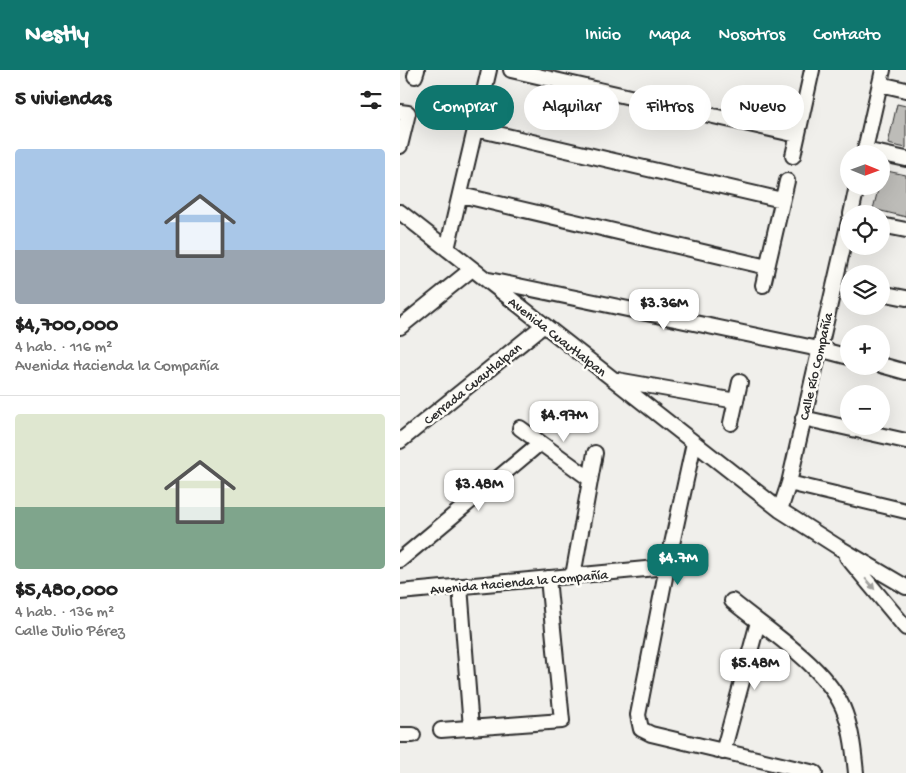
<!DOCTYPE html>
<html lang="es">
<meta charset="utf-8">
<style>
:root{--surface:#fff;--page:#f2f2f2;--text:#222;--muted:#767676;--line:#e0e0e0;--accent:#0f766e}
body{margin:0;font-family:"Gochi Hand",sans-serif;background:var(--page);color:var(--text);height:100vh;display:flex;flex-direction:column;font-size:19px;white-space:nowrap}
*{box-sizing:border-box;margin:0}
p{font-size:16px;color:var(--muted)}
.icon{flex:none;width:28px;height:28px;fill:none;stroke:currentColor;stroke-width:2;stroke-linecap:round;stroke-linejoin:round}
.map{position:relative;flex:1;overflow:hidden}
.drawer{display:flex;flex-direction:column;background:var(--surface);width:400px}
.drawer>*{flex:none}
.banner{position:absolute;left:15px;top:15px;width:415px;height:45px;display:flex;gap:10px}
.needle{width:32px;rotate:91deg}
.buttons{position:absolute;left:440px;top:75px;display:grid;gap:10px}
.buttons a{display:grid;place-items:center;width:50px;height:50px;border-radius:50%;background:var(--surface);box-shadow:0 5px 20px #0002;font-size:25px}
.price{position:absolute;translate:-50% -42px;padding:0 11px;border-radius:10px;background:#fff;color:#222;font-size:16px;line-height:32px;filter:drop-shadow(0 1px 2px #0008)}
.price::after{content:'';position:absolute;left:50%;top:30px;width:15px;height:11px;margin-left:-8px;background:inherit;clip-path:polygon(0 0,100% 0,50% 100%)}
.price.active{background:var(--accent);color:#fff}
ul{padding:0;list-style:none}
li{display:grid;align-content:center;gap:10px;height:265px;padding:0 15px}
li+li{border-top:1px solid var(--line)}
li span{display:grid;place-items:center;height:155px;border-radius:5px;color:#555}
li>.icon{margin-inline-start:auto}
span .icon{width:90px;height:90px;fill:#fffc;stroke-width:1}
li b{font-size:21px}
h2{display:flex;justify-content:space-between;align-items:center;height:60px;padding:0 15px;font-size:21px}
.tag{padding:0 18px;border-radius:22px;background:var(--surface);box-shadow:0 5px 20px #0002;font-size:18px;line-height:45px}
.tag.active{background:var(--accent);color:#fff}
header{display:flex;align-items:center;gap:30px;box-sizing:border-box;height:70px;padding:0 25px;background:var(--accent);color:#fff}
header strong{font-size:24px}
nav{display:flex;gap:28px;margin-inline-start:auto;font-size:18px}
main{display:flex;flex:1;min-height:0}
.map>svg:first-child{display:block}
.building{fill:#bdbcb8;stroke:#2b2b2b}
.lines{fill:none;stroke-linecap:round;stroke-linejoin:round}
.minor-casing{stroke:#2b2b2b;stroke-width:18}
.minor{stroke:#fdfcf7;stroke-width:14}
.oneway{fill:#9e9e9b}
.labels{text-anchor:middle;stroke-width:5;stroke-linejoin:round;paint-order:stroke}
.street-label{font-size:14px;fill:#2b2b2b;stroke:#fdfcf7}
</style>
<header>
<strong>Nestly</strong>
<nav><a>Inicio</a><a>Mapa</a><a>Nosotros</a><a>Contacto</a></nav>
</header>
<main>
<section class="drawer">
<h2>5 viviendas<svg class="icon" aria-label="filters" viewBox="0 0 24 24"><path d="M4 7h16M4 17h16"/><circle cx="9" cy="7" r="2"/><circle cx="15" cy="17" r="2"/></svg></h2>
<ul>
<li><span style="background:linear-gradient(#a9c7e8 65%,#9aa5b1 0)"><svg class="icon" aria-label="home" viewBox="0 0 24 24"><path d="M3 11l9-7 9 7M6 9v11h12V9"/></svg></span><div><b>$4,700,000</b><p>4 hab. · 116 m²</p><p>Avenida Hacienda la Compañía</p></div></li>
<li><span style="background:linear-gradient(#dfe7d0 60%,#7fa58c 0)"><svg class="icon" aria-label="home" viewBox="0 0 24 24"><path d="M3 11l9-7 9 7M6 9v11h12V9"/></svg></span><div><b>$5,480,000</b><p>4 hab. · 136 m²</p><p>Calle Julio Pérez</p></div></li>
</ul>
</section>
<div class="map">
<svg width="506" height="703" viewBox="0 0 506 703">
<rect width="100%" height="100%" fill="#f0efeb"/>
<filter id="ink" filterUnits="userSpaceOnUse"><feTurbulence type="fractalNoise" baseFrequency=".02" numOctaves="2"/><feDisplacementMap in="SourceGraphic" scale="10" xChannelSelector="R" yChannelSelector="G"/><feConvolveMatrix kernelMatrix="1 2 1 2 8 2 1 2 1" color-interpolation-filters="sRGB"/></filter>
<g filter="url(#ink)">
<path class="building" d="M497,34L506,36V78L488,74Z
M482,100L506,105V147L473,139L479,116H481Z"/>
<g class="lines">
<defs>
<path id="minor" d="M111,0L397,65
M15,6L17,0
M480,14L506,20
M0,42L8,43L0,76
M76,59L382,130
M465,80L506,89
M464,84L483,0
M393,86L412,0
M61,125L367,197
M0,142L380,440L438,477L506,517
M451,144L457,116
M481,155L506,160
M47,179L89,0
M89,210L419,279L449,287
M363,215L387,111
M481,223L506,228
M0,257L72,199
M481,295L506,302
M217,310L336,331
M403,348L506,371
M331,353L340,312
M120,358L190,409
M0,371L144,255
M294,373L267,497L238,645L241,659L251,664L415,703
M389,413L506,441
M380,440L389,413L449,151
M447,487L506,558
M0,490L140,373
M173,506L195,383
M60,516L71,658
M0,522L267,497
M332,531C368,561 429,598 445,643C452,662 454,683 456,703
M41,660L162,651L148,508
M0,665H13
M323,682L358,552"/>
</defs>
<use href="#minor" class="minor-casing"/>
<use href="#minor" class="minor"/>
</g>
<defs><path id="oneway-solid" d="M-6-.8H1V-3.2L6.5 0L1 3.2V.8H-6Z" transform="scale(1.25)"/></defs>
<use class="oneway" href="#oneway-solid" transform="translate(470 514) rotate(49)"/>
</g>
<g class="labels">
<g class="street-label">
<text transform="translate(158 266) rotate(38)" y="5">Avenida Cuautlalpan</text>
<text transform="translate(415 296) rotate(-77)" y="5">Calle Río Compañía</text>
<text transform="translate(72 313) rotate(-39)" y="5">Cerrada Cuautlalpan</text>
<text transform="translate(119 511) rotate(-5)" y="5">Avenida Hacienda la Compañía</text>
</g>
</g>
</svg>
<div class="buttons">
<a><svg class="needle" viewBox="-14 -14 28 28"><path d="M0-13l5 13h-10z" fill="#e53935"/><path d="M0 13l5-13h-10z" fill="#767676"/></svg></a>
<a><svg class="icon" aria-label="locate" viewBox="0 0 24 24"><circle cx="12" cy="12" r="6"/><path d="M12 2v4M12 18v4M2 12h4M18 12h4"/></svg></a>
<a><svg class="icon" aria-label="layers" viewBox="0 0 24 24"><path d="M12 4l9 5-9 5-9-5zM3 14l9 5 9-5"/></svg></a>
<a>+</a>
<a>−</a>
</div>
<b class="price" style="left:264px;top:261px">$3.36M</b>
<b class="price" style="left:164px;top:373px">$4.97M</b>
<b class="price" style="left:79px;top:442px">$3.48M</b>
<b class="price active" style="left:278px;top:516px">$4.7M</b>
<b class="price" style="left:355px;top:621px">$5.48M</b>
<div class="banner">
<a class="tag active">Comprar</a>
<a class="tag">Alquilar</a>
<a class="tag">Filtros</a>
<a class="tag">Nuevo</a>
</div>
</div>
</main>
